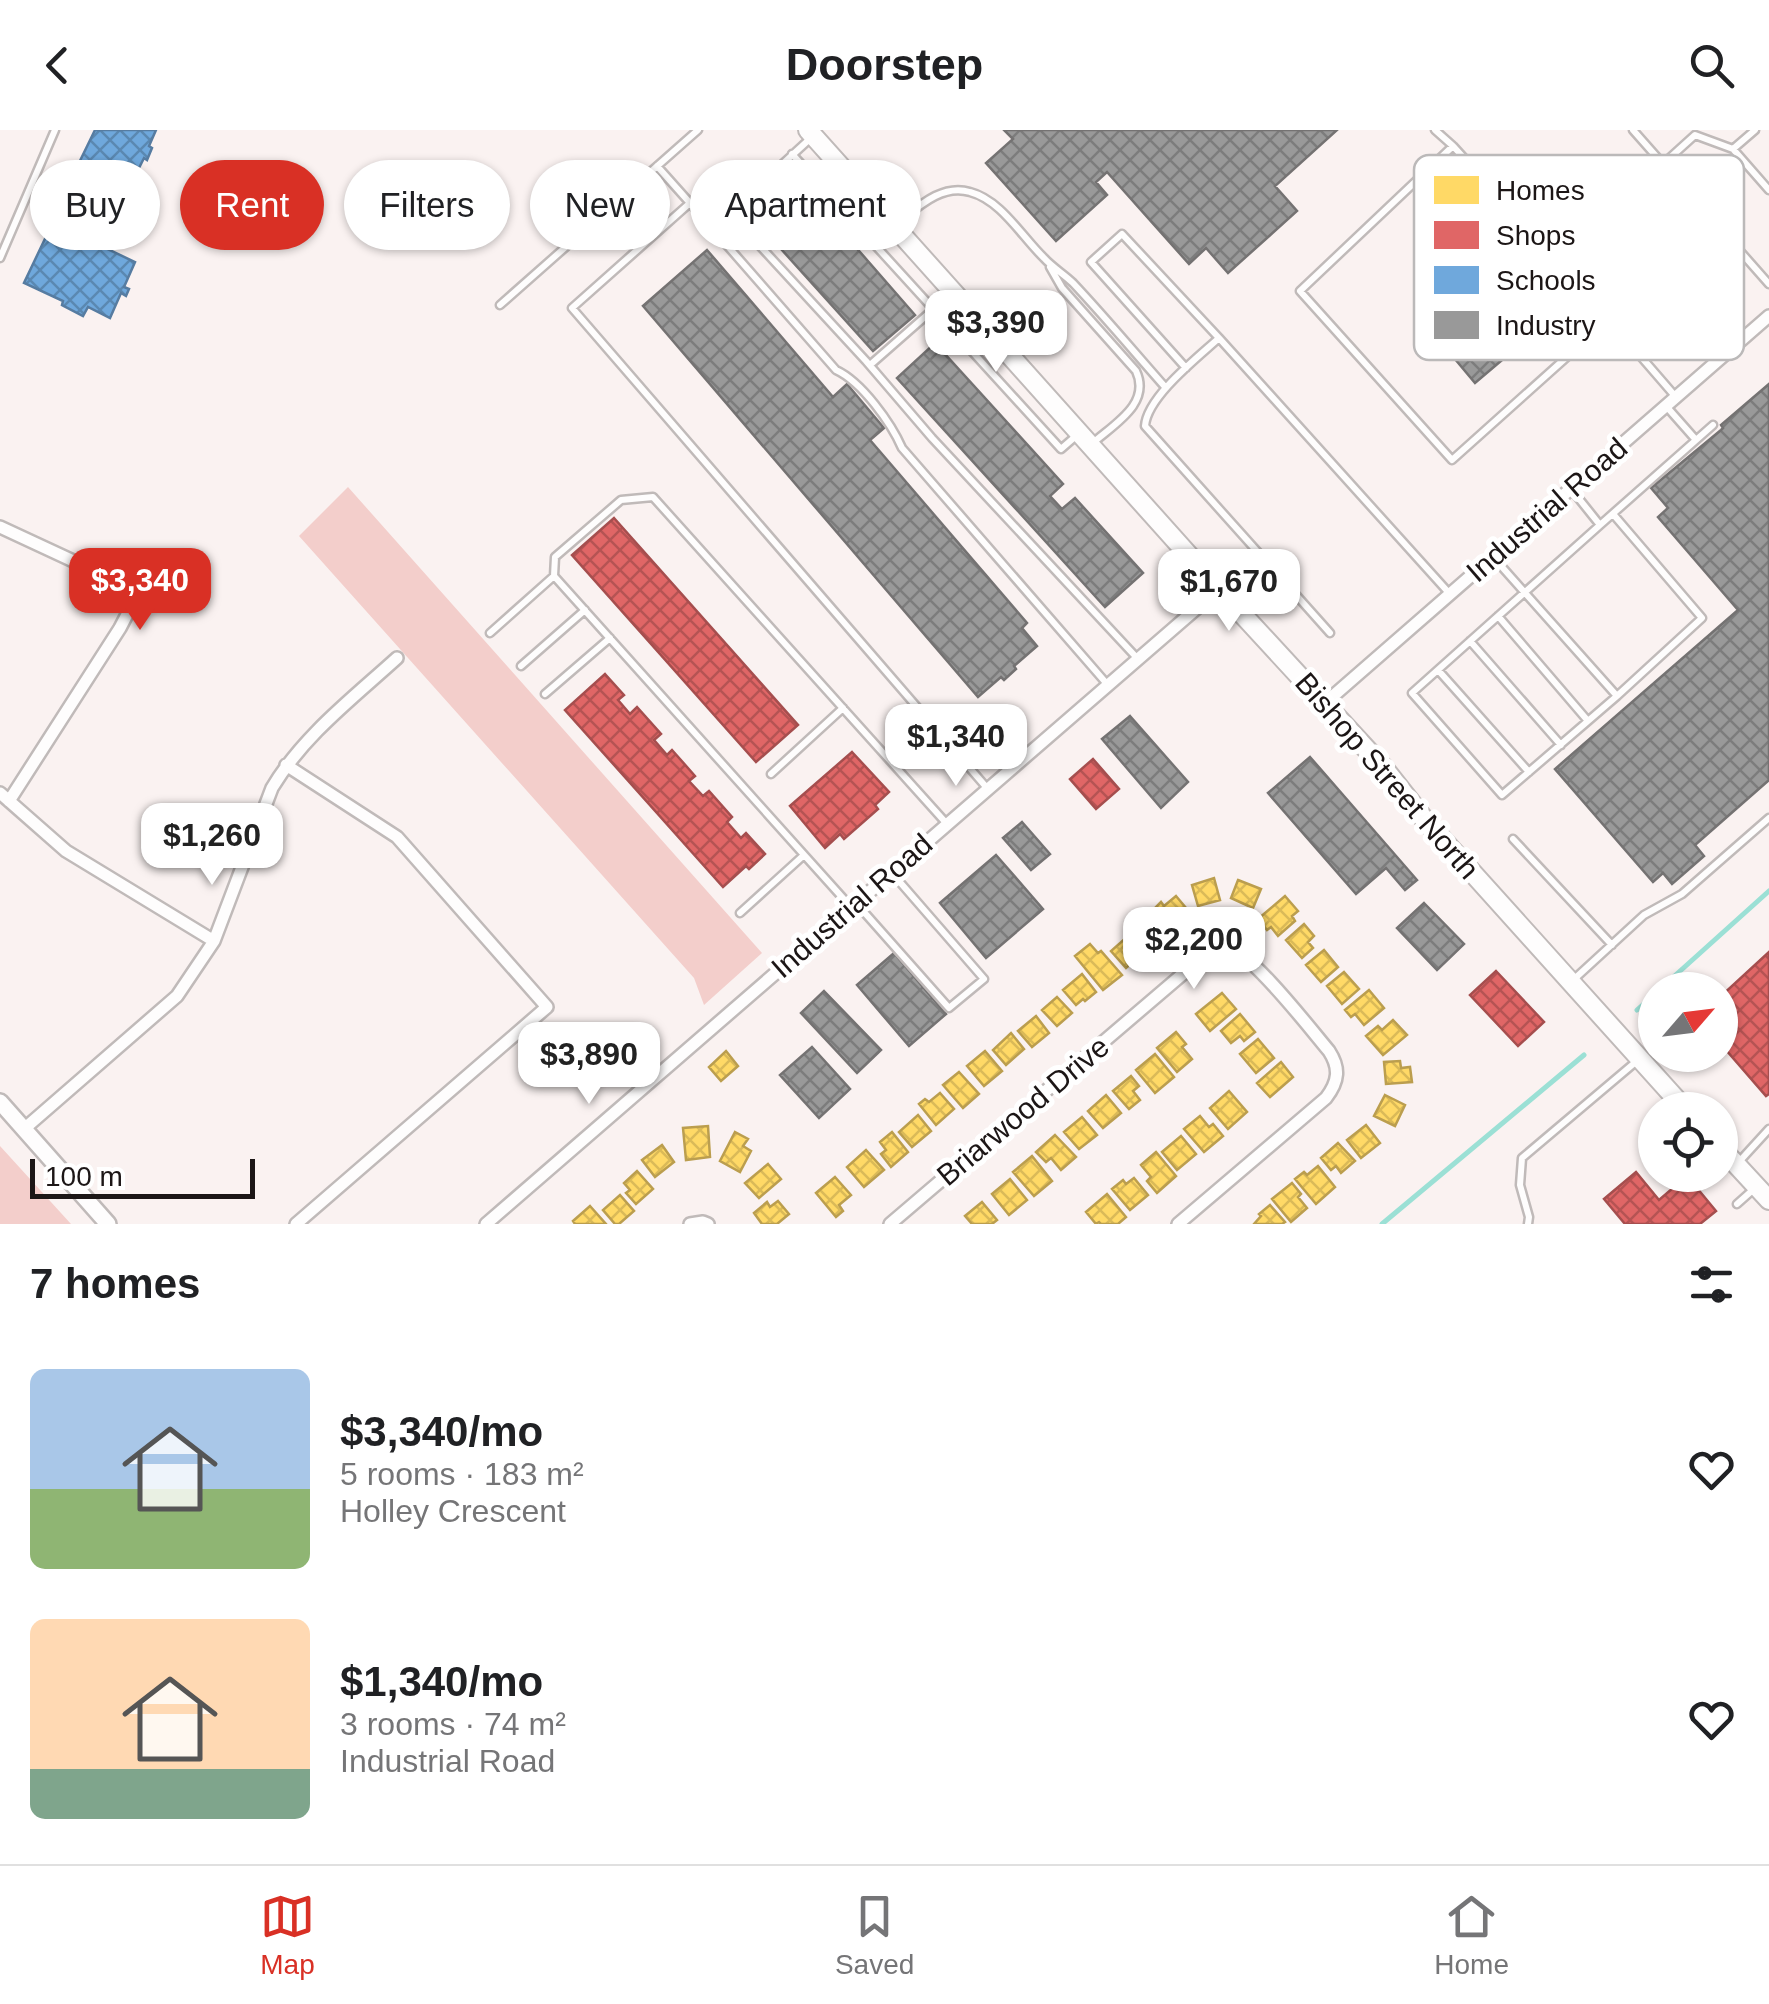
<!DOCTYPE html>
<meta charset="utf-8">
<style>
:root{--surface:#fff;--page:#f2f2f2;--text:#202124;--muted:#757577;--line:#e0e0e0;--accent:#d93025}
body{margin:0;font-family:Helvetica,sans-serif;background:var(--page);color:var(--text);height:100vh;display:flex;flex-direction:column;font-size:38px;white-space:nowrap}
*{box-sizing:border-box;margin:0}
p{font-size:32px;color:var(--muted)}
.icon{flex:none;width:55px;height:55px;fill:none;stroke:currentColor;stroke-width:2;stroke-linecap:round;stroke-linejoin:round}
.map{position:relative;height:1094px;overflow:hidden}
.sheet{display:flex;flex-direction:column;background:var(--surface);flex:1}
.sheet>*{flex:none}
.hud{position:absolute;left:30px;top:30px;width:1000px;height:90px;display:flex;gap:20px}
.needle{width:65px;rotate:62deg}
.fabs{position:absolute;left:1638px;top:842px;display:grid;gap:20px}
.fabs a{display:grid;place-items:center;width:100px;height:100px;border-radius:50%;background:var(--surface);box-shadow:0 2px 8px #0004;font-size:50px}
.scale{position:absolute;left:30px;bottom:25px;width:225px;box-sizing:border-box;padding-left:10px;border:5px solid #1c1616;border-top:0;font-size:28px;line-height:35px;white-space:nowrap;color:#1c1616;-webkit-text-stroke:8px #fff;paint-order:stroke}
.price{position:absolute;translate:-50% -85px;padding:0 22px;border-radius:20px;background:#fff;color:#222;font-size:32px;line-height:65px;filter:drop-shadow(0 2px 5px #0008)}
.price::after{content:'';position:absolute;left:50%;top:60px;width:30px;height:22px;margin-left:-15px;background:inherit;clip-path:polygon(0 0,100% 0,50% 100%)}
.price.on{background:var(--accent);color:#fff}
ul{padding:0;list-style:none}
li{display:flex;align-items:center;gap:30px;height:250px;padding:0 30px}
li span{display:grid;place-items:center;flex:none;width:280px;height:200px;border-radius:15px;color:#555}
li>.icon{margin-inline-start:auto}
span .icon{width:120px;height:120px;fill:#fffc;stroke-width:1}
li b{font-size:42px}
h2{display:flex;justify-content:space-between;align-items:center;height:120px;padding:0 30px;font-size:42px}
.tag{padding:0 35px;border-radius:45px;background:var(--surface);box-shadow:0 2px 8px #0004;font-size:35px;line-height:90px}
.tag.on{background:var(--accent);color:#fff}
header{display:flex;justify-content:space-between;align-items:center;height:130px;padding:0 30px;background:var(--surface);font-size:45px;font-weight:600}
.tab-bar{display:flex;justify-content:space-around;align-items:center;height:140px;border-top:2px solid var(--line);background:var(--surface);font-size:28px;color:var(--muted)}
.tab-bar a{display:grid;justify-items:center;gap:5px}
.tab-bar .on{color:var(--accent)}
.map>svg:first-child{display:block}
.green{fill:#f3cecb}
.homes{fill:url(#homes-cross-hatch);stroke:#bb9e4e;stroke-width:2.5}
.shops{fill:url(#shops-cross-hatch);stroke:#a54e4e;stroke-width:2.5}
.schools{fill:url(#schools-cross-hatch);stroke:#567ca1;stroke-width:2.5}
.industry{fill:url(#industry-cross-hatch);stroke:#747272;stroke-width:2.5}
.lines{fill:none;stroke-linecap:round;stroke-linejoin:round}
.stream{stroke:#9be0d5;stroke-width:5}
.service-casing{stroke:#c0bab9;stroke-width:11}
.minor-casing{stroke:#c0bab9;stroke-width:16}
.tertiary-casing{stroke:#c0bab9;stroke-width:20}
.secondary-casing{stroke:#c0bab9;stroke-width:22}
.service{stroke:#fefdfd;stroke-width:6}
.minor{stroke:#fefdfd;stroke-width:11}
.tertiary{stroke:#fefdfd;stroke-width:15}
.secondary{stroke:#fefdfd;stroke-width:18}
.labels{text-anchor:middle;stroke-width:10;stroke-linejoin:round;paint-order:stroke}
.street-label{font-size:30px;fill:#1c1616;stroke:#fff}
.key{fill:#fff;stroke:#bbb9b9;stroke-width:2.5}
.key-label{font-size:28px;fill:#1c1616}
</style>
<header><svg class="icon" aria-label="back" viewBox="0 0 24 24"><path d="M15 5l-7 7 7 7"/></svg>Doorstep<svg class="icon" aria-label="search" viewBox="0 0 24 24"><circle cx="10" cy="10" r="6"/><path d="M15 15l6 6"/></svg></header>
<div class="map">
<svg width="1769" height="1094" viewBox="0 0 1769 1094">
<defs>
<pattern id="homes-cross-hatch" width="8" height="8" patternUnits="userSpaceOnUse" patternTransform="scale(2.5)"><rect width="8" height="8" fill="#ffd966"/><path d="M0 0l8 8M0 8l8-8" fill="none" stroke="#daba58"/></pattern>
<pattern id="shops-cross-hatch" width="8" height="8" patternUnits="userSpaceOnUse" patternTransform="scale(2.5)"><rect width="8" height="8" fill="#e06666"/><path d="M0 0l8 8M0 8l8-8" fill="none" stroke="#b55353"/></pattern>
<pattern id="schools-cross-hatch" width="8" height="8" patternUnits="userSpaceOnUse" patternTransform="scale(2.5)"><rect width="8" height="8" fill="#6fa8dc"/><path d="M0 0l8 8M0 8l8-8" fill="none" stroke="#5a88b1"/></pattern>
<pattern id="industry-cross-hatch" width="8" height="8" patternUnits="userSpaceOnUse" patternTransform="scale(2.5)"><rect width="8" height="8" fill="#999"/><path d="M0 0l8 8M0 8l8-8" fill="none" stroke="#7c7c7c"/></pattern>
</defs>
<rect width="100%" height="100%" fill="#faf2f1"/>
<path class="green" d="M348,357L762,823L704,875L694,848L299,406Z
M0,1016L71,1094H0Z"/>
<path class="homes" d="M1214,748L1220,770L1198,776L1192,755Z
M1238,750L1261,759L1253,778L1231,768Z
M1176,766L1192,785L1174,800L1155,778L1161,772L1164,776Z
M1285,766L1298,781L1292,786L1295,791L1278,806L1271,797L1267,800L1258,789Z
M1148,781L1168,805L1149,821L1129,797Z
M1304,794L1314,806L1308,812L1313,818L1302,828L1286,810Z
M1128,806L1143,823L1126,838L1111,821Z
M1090,814L1098,823L1101,821L1122,845L1103,860L1075,826Z
M1324,820L1338,837L1321,852L1306,835Z
M1344,842L1359,859L1342,874L1327,856Z
M1082,844L1096,862L1085,871L1083,869L1076,875L1063,860Z
M1369,860L1384,878L1364,895L1355,884L1351,887L1345,880Z
M1222,863L1236,879L1210,901L1196,884Z
M1057,867L1072,883L1057,896L1042,880Z
M1240,884L1255,902L1244,911L1240,906L1231,913L1221,901Z
M1036,886L1049,903L1032,917L1018,901Z
M1393,890L1407,905L1383,925L1366,906L1378,896L1382,900Z
M1176,902L1186,914L1182,917L1192,929L1177,942L1157,918Z
M1011,903L1024,919L1006,935L993,920Z
M1258,909L1274,928L1256,943L1240,924Z
M726,921L738,936L721,951L709,937Z
M985,921L1002,941L984,956L967,936Z
M1155,924L1174,947L1155,963L1136,940Z
M1400,931L1401,938L1410,937L1412,952L1386,954L1384,932Z
M1281,932L1293,947L1270,967L1257,953Z
M959,942L979,964L963,978L943,955Z
M1131,946L1139,956L1133,961L1140,970L1129,979L1113,961Z
M1229,961L1247,982L1228,999L1210,978Z
M940,963L954,979L936,995L919,974L925,969L929,972Z
M1106,965L1121,983L1103,998L1088,981Z
M1385,965L1405,975L1395,996L1374,986Z
M918,985L931,1001L912,1017L899,1002Z
M1200,986L1209,997L1213,994L1223,1006L1204,1022L1184,999Z
M1082,987L1097,1005L1079,1019L1064,1002Z
M1366,995L1380,1013L1361,1028L1347,1010Z
M708,996L710,1027L686,1030L683,998Z
M735,1002L748,1009L743,1016L751,1021L740,1042L720,1031Z
M892,1002L908,1022L891,1037L881,1024L886,1020L880,1012Z
M1055,1005L1076,1027L1061,1040L1051,1028L1046,1032L1036,1022Z
M1181,1006L1196,1024L1177,1040L1162,1022Z
M1338,1013L1355,1031L1341,1043L1336,1036L1331,1040L1321,1028Z
M662,1015L674,1032L655,1047L642,1030Z
M866,1020L884,1040L864,1057L847,1037Z
M1156,1022L1176,1046L1157,1063L1147,1051L1151,1047L1141,1035Z
M1032,1026L1052,1051L1034,1066L1013,1042Z
M768,1034L781,1049L759,1068L745,1053Z
M1318,1036L1335,1057L1316,1074L1295,1049L1304,1042L1307,1045Z
M637,1041L653,1059L636,1074L626,1063L630,1060L624,1053Z
M835,1047L851,1065L839,1075L843,1081L836,1087L816,1063Z
M1134,1048L1148,1065L1130,1080L1112,1059L1123,1050L1126,1054Z
M1010,1049L1027,1070L1009,1085L992,1064Z
M1292,1053L1301,1064L1298,1067L1307,1078L1291,1092L1272,1069Z
M1107,1064L1126,1087L1118,1094H1101L1099,1092L1096,1094L1086,1082Z
M620,1065L634,1081L619,1094H615L603,1080Z
M778,1071L789,1084L777,1094H762L754,1083L767,1072L770,1077Z
M982,1072L997,1090L992,1094H972L965,1086Z
M1270,1075L1285,1092L1282,1094H1254L1261,1086L1259,1084Z
M590,1076L606,1094H575L573,1091Z"/>
<path class="shops" d="M614,388L798,595L756,632L572,425Z
M605,544L624,565L618,570L630,584L637,577L661,604L654,610L667,625L672,620L695,646L689,651L703,666L709,661L732,687L727,692L741,708L746,703L765,724L749,739L746,736L723,757L565,580Z
M852,622L889,662L875,675L878,679L844,709L840,704L825,718L790,676Z
M1093,629L1119,659L1096,679L1070,649Z
M1769,822V964L1766,966L1720,913V867Z
M1496,841L1544,892L1518,916L1470,865Z
M1636,1042L1659,1070L1687,1046L1716,1081L1700,1094H1625L1604,1069Z"/>
<path class="schools" d="M95,0H156L149,16L152,18L147,30L144,28L132,52L152,61L138,91L117,81L101,116L135,132L124,157L129,159L126,166L121,163L110,188L88,177L83,186L62,175L63,171L24,153L52,94L42,89L68,36L76,39Z"/>
<path class="industry" d="M1004,0H1337L1275,56L1297,81L1228,143L1206,118L1189,134L1107,42L1096,52L1107,65L1056,111L986,33L1013,9Z
M798,51L915,185L873,221L754,89Z
M707,120L833,267L847,254L884,298L870,310L1027,493L1022,498L1037,516L1014,536L1016,539L1004,550L1001,547L978,567L643,176Z
M1456,176L1502,230L1475,253L1429,198Z
M935,213L1063,354L1050,366L1062,379L1075,368L1143,443L1105,477L897,248Z
M1769,254V650L1695,715L1704,726L1672,754L1663,743L1653,752L1555,639L1738,480L1658,387L1668,378L1651,358L1721,300L1723,298L1721,295Z
M1130,586L1188,652L1161,678L1102,609Z
M1310,627L1417,750L1405,760L1386,738L1356,764L1268,663Z
M1022,692L1050,724L1031,740L1003,708Z
M996,725L1043,779L986,828L940,773Z
M1424,773L1464,814L1437,840L1397,798Z
M894,823L946,884L909,916L857,855Z
M824,861L881,920L857,943L801,883Z
M812,917L850,959L819,988L780,945Z"/>
<g class="lines">
<path class="stream" d="M1659,860L1769,761
M1637,880L1655,864
M1382,1094L1584,925"/>
<defs>
<path id="service" d="M1435,0L1453,16L1572,147L1675,266
M1633,0L1769,154
M813,6L739,74L742,92L749,104L866,231L932,308L1137,528
M1733,19L1755,0
M792,24L1061,319L1076,306
M1663,34L1695,5L1733,19L1769,60
M657,36L690,73
M1421,47L1578,217L1452,330L1300,161L1453,16
M895,95C916,79 941,53 970,62C1001,70 1022,107 1044,128C1053,138 1064,144 1073,153C1105,187 1135,223 1166,258
M0,128L55,0
M1050,137L1062,158L1136,241C1151,273 1116,293 1094,312
M500,175L698,0
M1219,208L1449,463
M870,235L952,163
M1186,238L1091,132L1122,104L1219,208C1197,228 1147,267 1145,296L1330,503
M1666,276L1696,310
M1572,360L1600,395L1713,295
M1600,395L1412,563L1502,665L1617,566L1702,488L1613,384
M1494,428L1617,566
M554,446L555,427L621,370L653,367L947,694
M1498,486L1588,591
M490,503L554,446L850,776
M1470,511L1561,615
M521,536L585,480
M1438,540L1529,642
M545,564L610,508
M771,644L843,578
M987,658L572,178L690,73L836,240C862,252 891,293 902,318L1107,554
M1513,709L1612,815
M856,773L949,878L984,849L892,743
M740,783L804,725
M1571,852L1644,785L1682,764L1769,688
M1737,1034L1769,999
M1737,1074L1755,1058
M1528,1094L1529,1087L1520,1055L1522,1028L1638,930"/>
<path id="minor" d="M0,397L112,449L133,473L120,498L9,671
M1325,573L1769,186
M286,635L397,707L547,877L296,1094
M0,663L66,721L214,811
M24,999L177,866L214,811L272,658C303,606 353,568 397,528
M486,1094L1219,459
M690,1094L703,1092L708,1094
M890,1094L1191,837C1201,830 1214,818 1227,818C1249,819 1312,901 1329,921C1340,938 1339,951 1326,968L1178,1094"/>
<path id="tertiary" d="M0,972L108,1094"/>
<path id="secondary" d="M808,0L1219,459L1383,637L1424,689L1686,980
M1720,1017L1769,1070"/>
</defs>
<use href="#service" class="service-casing"/>
<use href="#minor" class="minor-casing"/>
<use href="#tertiary" class="tertiary-casing"/>
<use href="#secondary" class="secondary-casing"/>
<use href="#service" class="service"/>
<use href="#minor" class="minor"/>
<use href="#tertiary" class="tertiary"/>
<use href="#secondary" class="secondary"/>
</g>
<g class="labels">
<g class="street-label">
<text transform="translate(1547 380) rotate(-41)" y="10">Industrial Road</text>
<text transform="translate(1387 646) rotate(49)" y="10">Bishop Street North</text>
<text transform="translate(852 776) rotate(-41)" y="10">Industrial Road</text>
<text transform="translate(1023 981) rotate(-40)" y="10">Briarwood Drive</text>
</g>
</g>
<rect x="1414" y="25" width="330" height="205" rx="15" class="key"/>
<rect x="1434" y="46" width="45" height="28" fill="#ffd966"/>
<rect x="1434" y="91" width="45" height="28" fill="#e06666"/>
<rect x="1434" y="136" width="45" height="28" fill="#6fa8dc"/>
<rect x="1434" y="181" width="45" height="28" fill="#999"/>
<g class="key-label">
<text x="1496" y="70">Homes</text>
<text x="1496" y="115">Shops</text>
<text x="1496" y="160">Schools</text>
<text x="1496" y="205">Industry</text>
</g>
</svg>
<div class="fabs">
<a><svg class="needle" viewBox="-14 -14 28 28"><path d="M0-13l5 13h-10z" fill="#e53935"/><path d="M0 13l5-13h-10z" fill="#757577"/></svg></a>
<a><svg class="icon" aria-label="locate" viewBox="0 0 24 24"><circle cx="12" cy="12" r="6"/><path d="M12 2v4M12 18v4M2 12h4M18 12h4"/></svg></a>
</div>
<div class="scale">100 m</div>
<b class="price" style="left:996px;top:245px">$3,390</b>
<b class="price on" style="left:140px;top:503px">$3,340</b>
<b class="price" style="left:1229px;top:504px">$1,670</b>
<b class="price" style="left:956px;top:659px">$1,340</b>
<b class="price" style="left:212px;top:758px">$1,260</b>
<b class="price" style="left:1194px;top:862px">$2,200</b>
<b class="price" style="left:589px;top:977px">$3,890</b>
<div class="hud">
<a class="tag">Buy</a>
<a class="tag on">Rent</a>
<a class="tag">Filters</a>
<a class="tag">New</a>
<a class="tag">Apartment</a>
</div>
</div>
<section class="sheet">
<h2>7 homes<svg class="icon" aria-label="filters" viewBox="0 0 24 24"><path d="M4 7h16M4 17h16"/><circle cx="9" cy="7" r="2"/><circle cx="15" cy="17" r="2"/></svg></h2>
<ul>
<li><span style="background:linear-gradient(#a9c7e8 60%,#8fb573 0)"><svg class="icon" aria-label="home" viewBox="0 0 24 24"><path d="M3 11l9-7 9 7M6 9v11h12V9"/></svg></span><div><b>$3,340/mo</b><p>5 rooms · 183 m²</p><p>Holley Crescent</p></div><svg class="icon" aria-label="heart" viewBox="0 0 24 24"><path d="M12 20l-8-8c-3-5 5-10 8-4 3-6 11-1 8 4z"/></svg></li>
<li><span style="background:linear-gradient(#ffd9b3 75%,#7fa58c 0)"><svg class="icon" aria-label="home" viewBox="0 0 24 24"><path d="M3 11l9-7 9 7M6 9v11h12V9"/></svg></span><div><b>$1,340/mo</b><p>3 rooms · 74 m²</p><p>Industrial Road</p></div><svg class="icon" aria-label="heart" viewBox="0 0 24 24"><path d="M12 20l-8-8c-3-5 5-10 8-4 3-6 11-1 8 4z"/></svg></li>
</ul>
</section>
<nav class="tab-bar">
<a class="on"><svg class="icon" aria-label="map" viewBox="0 0 24 24"><path d="M3 6l6-2 6 2 6-2v14l-6 2-6-2-6 2zM9 4v14M15 6v14"/></svg>Map</a>
<a><svg class="icon" aria-label="saved" viewBox="0 0 24 24"><path d="M7 4h10v16l-5-4-5 4z"/></svg>Saved</a>
<a><svg class="icon" aria-label="home" viewBox="0 0 24 24"><path d="M3 11l9-7 9 7M6 9v11h12V9"/></svg>Home</a>
</nav>
